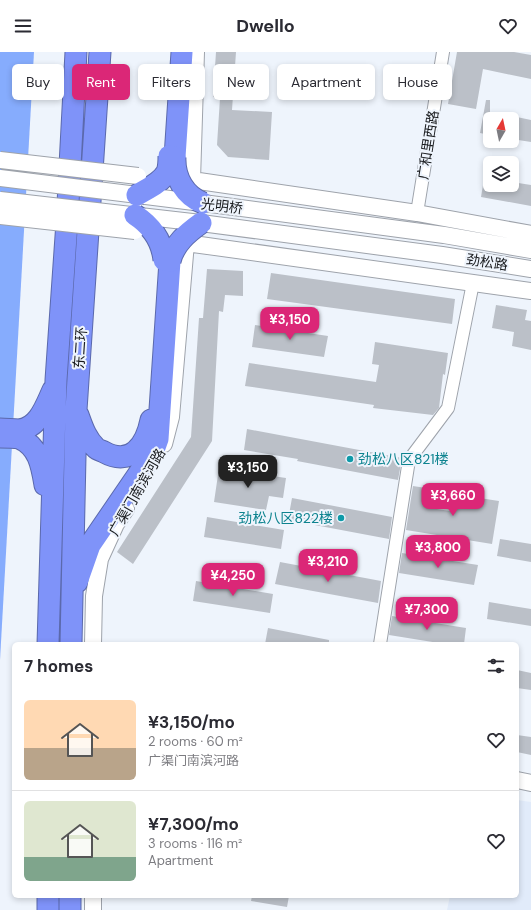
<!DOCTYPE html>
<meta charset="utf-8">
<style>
:root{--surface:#fff;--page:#f7f7f7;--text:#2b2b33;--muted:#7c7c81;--line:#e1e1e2;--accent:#db2777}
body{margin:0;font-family:"DM Sans","Noto Sans SC",sans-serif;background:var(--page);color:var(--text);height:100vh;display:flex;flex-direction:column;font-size:15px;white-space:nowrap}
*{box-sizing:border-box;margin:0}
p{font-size:13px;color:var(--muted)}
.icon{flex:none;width:22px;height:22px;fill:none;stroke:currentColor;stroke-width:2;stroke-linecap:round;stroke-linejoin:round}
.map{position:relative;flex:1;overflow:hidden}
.drawer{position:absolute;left:12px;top:590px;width:507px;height:256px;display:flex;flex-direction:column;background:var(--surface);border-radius:6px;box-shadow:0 2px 6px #0003}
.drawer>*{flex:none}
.top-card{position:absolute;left:12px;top:12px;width:507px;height:36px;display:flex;gap:8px}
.needle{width:26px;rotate:9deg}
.controls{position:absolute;left:483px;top:60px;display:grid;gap:8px}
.controls a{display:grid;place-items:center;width:36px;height:36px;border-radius:6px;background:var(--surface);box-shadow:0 2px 6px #0003;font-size:20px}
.price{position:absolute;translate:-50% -34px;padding:0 9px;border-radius:8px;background:var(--accent);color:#fff;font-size:13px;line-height:26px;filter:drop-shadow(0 1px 2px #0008)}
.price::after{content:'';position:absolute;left:50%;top:24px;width:12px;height:9px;margin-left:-6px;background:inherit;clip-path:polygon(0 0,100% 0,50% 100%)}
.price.current{background:#222;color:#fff}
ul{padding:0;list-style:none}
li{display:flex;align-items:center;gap:12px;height:100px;padding:0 12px}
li+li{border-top:1px solid var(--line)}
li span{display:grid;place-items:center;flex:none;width:112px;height:80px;border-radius:6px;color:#555}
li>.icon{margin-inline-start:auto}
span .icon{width:48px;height:48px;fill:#fffc;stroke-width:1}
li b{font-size:17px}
h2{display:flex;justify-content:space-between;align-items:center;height:48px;padding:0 12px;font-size:17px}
.pill{padding:0 14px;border-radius:6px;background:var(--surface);box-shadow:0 2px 6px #0003;font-size:14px;line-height:36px}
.pill.current{background:var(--accent);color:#fff}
header{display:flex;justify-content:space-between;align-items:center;height:52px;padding:0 12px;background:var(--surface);font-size:18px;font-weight:700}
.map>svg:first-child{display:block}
.built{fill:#e1ebfa}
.water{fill:#86acfd}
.building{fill:#bbc0c8}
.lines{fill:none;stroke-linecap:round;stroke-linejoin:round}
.street-casing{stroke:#9ea3ab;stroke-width:14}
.secondary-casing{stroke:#9ea3ab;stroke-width:18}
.highway-casing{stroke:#5b69ac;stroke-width:23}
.street{stroke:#fff;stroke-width:12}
.secondary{stroke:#fff;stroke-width:16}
.highway{stroke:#7f93f9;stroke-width:21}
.secondary-bridge-casing{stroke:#9ea3ab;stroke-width:18;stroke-linecap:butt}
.highway-bridge-casing{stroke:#5b69ac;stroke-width:23;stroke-linecap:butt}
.secondary-bridge{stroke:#fff;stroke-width:16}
.highway-bridge{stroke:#7f93f9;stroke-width:21}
.culture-dot{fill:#0f9aa8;stroke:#eef4fc;stroke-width:1.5}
.labels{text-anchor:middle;stroke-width:4;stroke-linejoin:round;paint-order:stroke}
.street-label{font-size:14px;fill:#191b1e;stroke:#eef4fc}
.culture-label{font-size:14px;fill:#0d838f;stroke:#eef4fc;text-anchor:start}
</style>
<header><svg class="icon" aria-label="menu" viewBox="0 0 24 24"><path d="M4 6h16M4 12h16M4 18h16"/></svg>Dwello<svg class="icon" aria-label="heart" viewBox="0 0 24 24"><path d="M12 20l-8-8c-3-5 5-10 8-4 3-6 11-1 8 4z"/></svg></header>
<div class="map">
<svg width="531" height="858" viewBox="0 0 531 858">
<rect width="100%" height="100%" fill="#eef4fc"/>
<path class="built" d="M517,748L531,750V858H447L450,844H517Z"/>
<path class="water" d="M0,0H34L0,608Z"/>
<path class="building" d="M216,0H236L232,58L272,60L269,108L228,105L217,93L220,46L213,45Z
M457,0H514L531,3V27L483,17L476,57L448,52Z
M486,48H490V83L480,81Z
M512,64L531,68V90L512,87Z
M512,130L531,133V154L481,145L483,133H512Z
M207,217L243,219V244L225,243L223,260L219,259L212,389L133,512L117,500L191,385L199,266H203Z
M271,221L455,247L452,272L267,247Z
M496,253L527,258L525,268L531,269V298L512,294L514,280L492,276Z
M255,273L328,284L324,305L252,295Z
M375,290L448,301L445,323L443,322L439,356L433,363L373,356L374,353L245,334L249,311L376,330L379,313L372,312Z
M247,377L402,406L398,428L297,409L298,407L244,398Z
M219,416L286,426L283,446L269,444L266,458L214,450Z
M413,434L432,437L430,456L450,459L453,442L499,449L492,492L406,478Z
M292,446L392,465L389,487L288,468Z
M207,465L284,478L281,497L204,485Z
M500,487L531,492V510L497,504Z
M402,501L478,513L474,533L399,521Z
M280,510L381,529L378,551L275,532Z
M196,529L273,542L270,561L193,549Z
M489,550L531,557V574L487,567Z
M392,564L466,576L464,592H445L389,583Z
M268,576L329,588V592H265Z
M517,618L531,621V638L517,636Z
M517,683L531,685V703L517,700Z
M252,844H289L287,855L251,849Z"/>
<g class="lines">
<defs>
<path id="street" d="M417,161L443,0
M380,592L409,408L448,356L473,231"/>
<path id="secondary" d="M196,0L192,128L417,161L531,182
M203,151L444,183L531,198
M201,171L442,203L531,217
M164,392L171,365L186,191L531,239
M93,592L94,544L100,507L116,472L126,457
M517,728L531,731
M93,858V844"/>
<path id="highway" d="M175,105L182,0
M78,363C82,374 86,387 96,396C98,398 102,399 104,400C131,415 146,393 151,368
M0,377C6,377 13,378 19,378C39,376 46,353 53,338
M0,385C6,385 13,385 19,386C39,394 42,415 45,433
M77,530L90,493L153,401L158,387L170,209
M48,592L56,328L67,170L76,0
M71,592L76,358L100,0
M48,858V844
M70,858V844"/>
</defs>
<use href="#street" class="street-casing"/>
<use href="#secondary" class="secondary-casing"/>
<use href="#highway" class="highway-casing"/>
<use href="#street" class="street"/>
<use href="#secondary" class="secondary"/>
<use href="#highway" class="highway"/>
<defs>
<path id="secondary-bridge" d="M0,108L138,124
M0,126L202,151
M0,148L201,171
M0,164L135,179"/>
<path id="highway-bridge" d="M175,105C174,126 185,144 203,151
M137,143C147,137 161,131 167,120C169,115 169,109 169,104
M135,163C152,174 162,189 164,208
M170,209C174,192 187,181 201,171"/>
</defs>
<use href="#secondary-bridge" class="secondary-bridge-casing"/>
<use href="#highway-bridge" class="highway-bridge-casing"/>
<use href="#secondary-bridge" class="secondary-bridge"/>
<use href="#highway-bridge" class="highway-bridge"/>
</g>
<g class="culture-dot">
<circle cx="350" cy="407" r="4"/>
<circle cx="341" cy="466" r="4"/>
</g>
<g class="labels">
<g class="street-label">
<text transform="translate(428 93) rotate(-81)" y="5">广和里西路</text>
<text transform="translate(222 154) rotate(7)" y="5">光明桥</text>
<text transform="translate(487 210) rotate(9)" y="5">劲松路</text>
<text transform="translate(80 296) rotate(-86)" y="5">东二环</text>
<text transform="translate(137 440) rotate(-60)" y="5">广渠门南滨河路</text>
</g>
<g class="culture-label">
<text x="358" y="412">劲松八区821楼</text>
<text x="333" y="471" text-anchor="end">劲松八区822楼</text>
</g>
</g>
</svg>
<div class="controls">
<a><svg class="needle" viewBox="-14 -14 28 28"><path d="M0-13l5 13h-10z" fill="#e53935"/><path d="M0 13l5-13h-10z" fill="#7c7c81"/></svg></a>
<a><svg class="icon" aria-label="layers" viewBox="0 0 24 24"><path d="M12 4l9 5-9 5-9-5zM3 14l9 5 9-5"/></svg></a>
</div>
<b class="price" style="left:290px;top:289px">¥3,150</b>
<b class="price current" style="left:248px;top:437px">¥3,150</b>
<b class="price" style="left:453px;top:465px">¥3,660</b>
<b class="price" style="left:438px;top:517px">¥3,800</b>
<b class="price" style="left:328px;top:531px">¥3,210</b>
<b class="price" style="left:233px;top:545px">¥4,250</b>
<b class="price" style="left:427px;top:579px">¥7,300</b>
<div class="top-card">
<a class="pill">Buy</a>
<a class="pill current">Rent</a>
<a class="pill">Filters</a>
<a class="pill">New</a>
<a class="pill">Apartment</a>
<a class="pill">House</a>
</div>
<section class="drawer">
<h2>7 homes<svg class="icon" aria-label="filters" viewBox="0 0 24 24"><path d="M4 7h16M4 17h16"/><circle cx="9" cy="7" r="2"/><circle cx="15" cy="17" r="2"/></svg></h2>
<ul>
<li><span style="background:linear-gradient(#ffd9b3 60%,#b9a48a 0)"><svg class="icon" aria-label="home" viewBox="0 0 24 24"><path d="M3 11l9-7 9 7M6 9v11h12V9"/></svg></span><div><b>¥3,150/mo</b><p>2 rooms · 60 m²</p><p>广渠门南滨河路</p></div><svg class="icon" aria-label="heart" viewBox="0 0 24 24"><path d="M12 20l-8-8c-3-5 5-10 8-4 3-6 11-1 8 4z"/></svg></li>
<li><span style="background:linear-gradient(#dfe7d0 70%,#7fa58c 0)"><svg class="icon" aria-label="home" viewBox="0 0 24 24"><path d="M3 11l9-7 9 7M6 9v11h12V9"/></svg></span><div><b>¥7,300/mo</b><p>3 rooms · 116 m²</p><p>Apartment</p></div><svg class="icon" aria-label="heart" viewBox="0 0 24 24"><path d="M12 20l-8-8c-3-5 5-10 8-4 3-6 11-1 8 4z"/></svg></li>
</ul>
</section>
</div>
